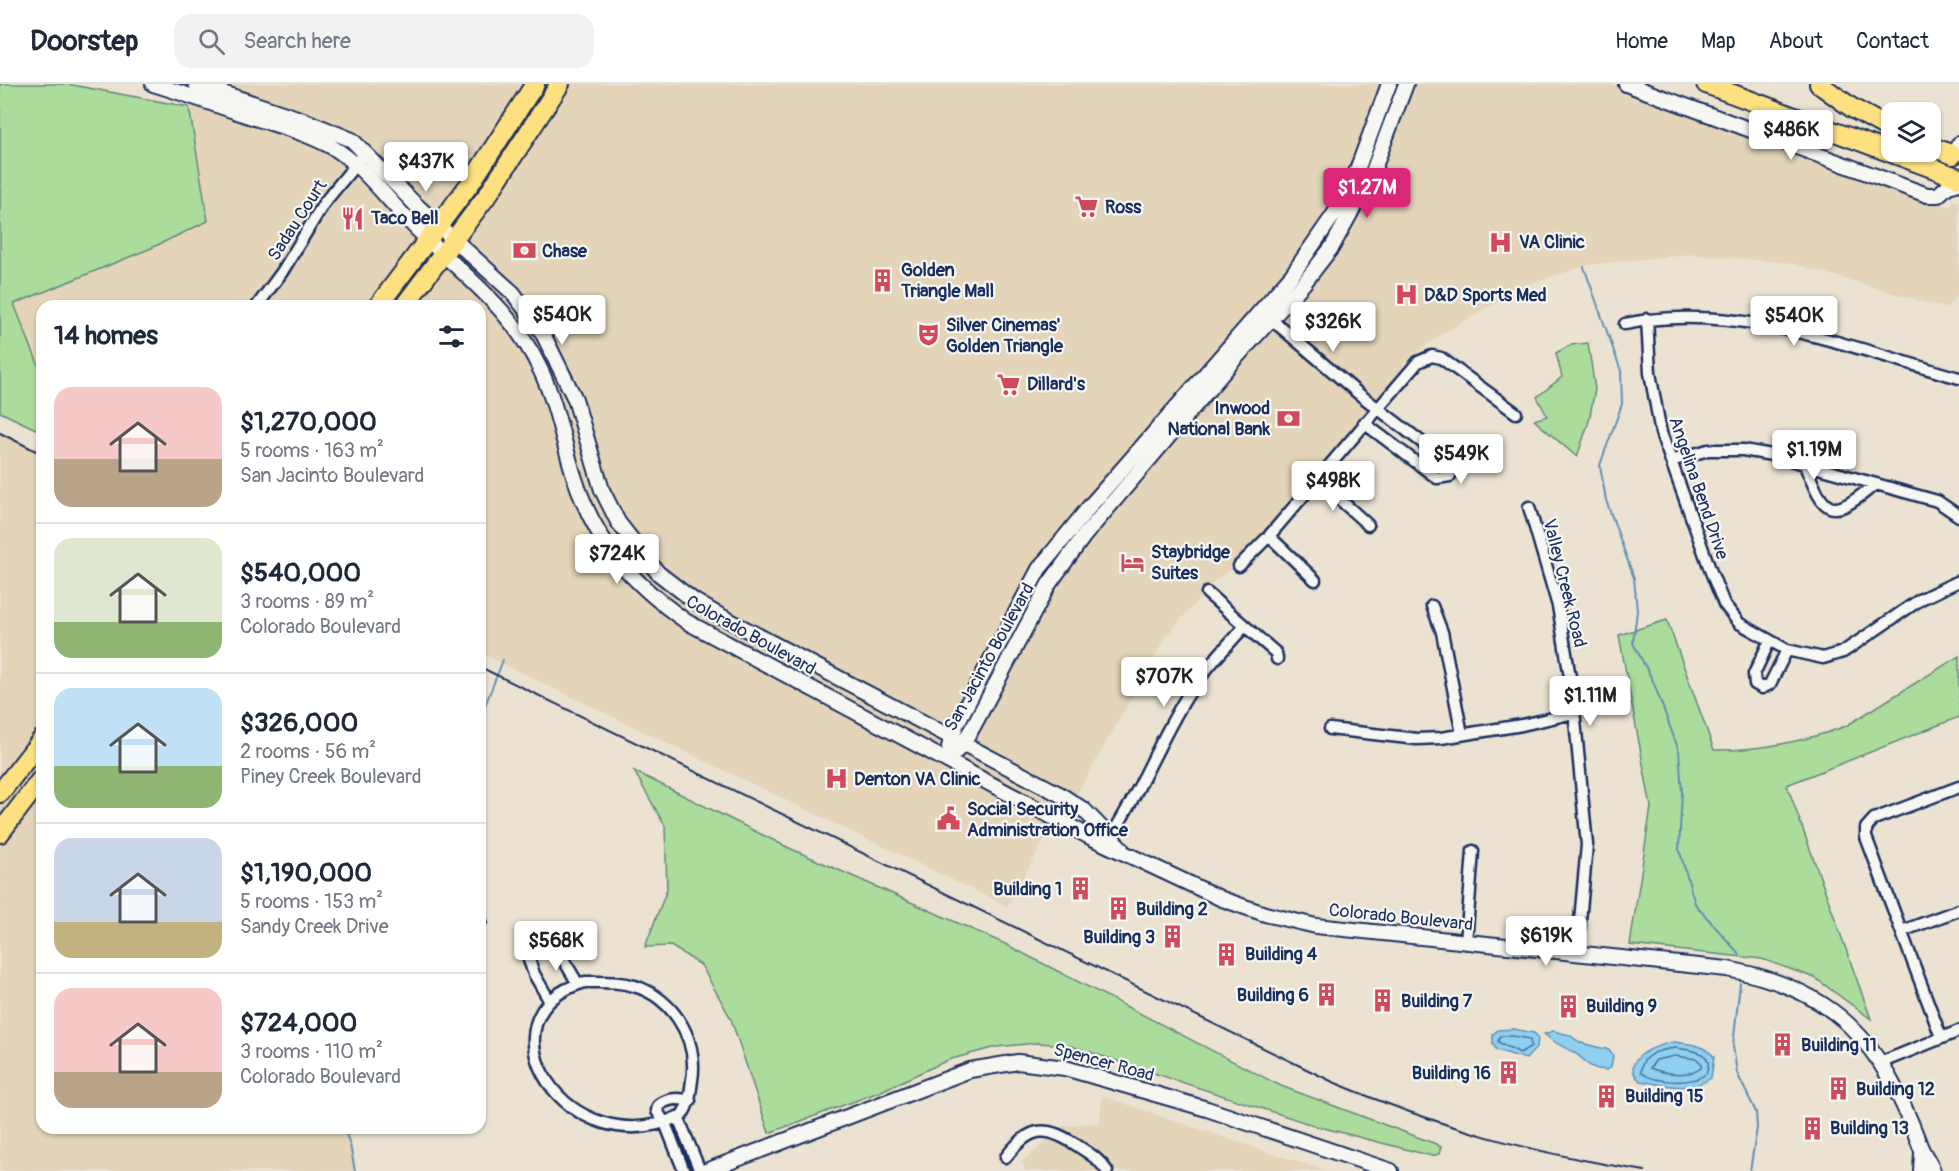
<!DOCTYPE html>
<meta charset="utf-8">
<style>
:root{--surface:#fff;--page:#f2f2f3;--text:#1f2937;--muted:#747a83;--line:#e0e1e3;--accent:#db2777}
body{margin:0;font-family:Pangolin,sans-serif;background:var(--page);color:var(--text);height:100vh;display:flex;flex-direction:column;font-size:22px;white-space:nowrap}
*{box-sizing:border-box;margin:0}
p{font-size:20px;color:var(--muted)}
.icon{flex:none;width:33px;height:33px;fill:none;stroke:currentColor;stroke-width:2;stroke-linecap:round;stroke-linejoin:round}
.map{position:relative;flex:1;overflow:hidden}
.side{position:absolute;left:36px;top:216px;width:450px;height:834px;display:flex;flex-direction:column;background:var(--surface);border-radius:18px;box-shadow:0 2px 4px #0004}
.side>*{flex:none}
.buttons{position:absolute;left:1881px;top:18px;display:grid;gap:12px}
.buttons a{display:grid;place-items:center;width:60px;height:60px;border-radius:12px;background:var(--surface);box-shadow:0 2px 4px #0004;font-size:30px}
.price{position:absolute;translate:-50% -51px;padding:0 14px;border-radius:6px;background:#fff;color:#222;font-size:20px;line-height:39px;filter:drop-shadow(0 2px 3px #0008)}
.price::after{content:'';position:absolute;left:50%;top:36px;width:18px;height:14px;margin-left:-9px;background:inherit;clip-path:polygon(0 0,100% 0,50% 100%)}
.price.selected{background:var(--accent);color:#fff}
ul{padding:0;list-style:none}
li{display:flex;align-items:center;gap:18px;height:150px;padding:0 18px}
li+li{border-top:2px solid var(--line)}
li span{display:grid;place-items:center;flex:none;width:168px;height:120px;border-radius:18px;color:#555}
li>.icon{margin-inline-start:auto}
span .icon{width:72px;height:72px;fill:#fffc;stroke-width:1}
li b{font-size:26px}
h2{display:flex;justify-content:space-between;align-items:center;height:72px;padding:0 18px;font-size:26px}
header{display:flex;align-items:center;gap:36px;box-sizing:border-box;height:84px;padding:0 30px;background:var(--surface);border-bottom:2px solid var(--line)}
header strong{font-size:28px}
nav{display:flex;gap:33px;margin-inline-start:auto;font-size:21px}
.search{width:420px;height:54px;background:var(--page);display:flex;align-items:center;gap:15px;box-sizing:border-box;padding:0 21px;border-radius:18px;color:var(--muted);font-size:22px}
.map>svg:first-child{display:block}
.built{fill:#e3d4ba}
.green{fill:#abdc9c;stroke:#63867d;stroke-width:1.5}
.water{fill:#8fcff0;stroke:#618fb6;stroke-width:1.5}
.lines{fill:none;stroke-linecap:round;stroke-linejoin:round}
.shore{stroke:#496f98;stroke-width:1.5}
.stream{stroke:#618fb6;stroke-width:2}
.street-casing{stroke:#1b2f5e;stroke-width:15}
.secondary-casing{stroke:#1b2f5e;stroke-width:18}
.highway-casing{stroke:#1b2f5e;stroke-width:22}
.street{stroke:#f6f6f2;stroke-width:10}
.secondary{stroke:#f6f6f2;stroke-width:14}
.highway{stroke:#fde080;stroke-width:18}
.rail{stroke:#1b2f5e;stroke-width:2}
.labels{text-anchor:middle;stroke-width:4.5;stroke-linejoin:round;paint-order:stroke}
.poi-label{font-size:18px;font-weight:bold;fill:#1b2f5e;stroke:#f6f6f2;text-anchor:start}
.street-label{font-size:18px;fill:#1b2f5e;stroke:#f6f6f2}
</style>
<header>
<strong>Doorstep</strong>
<div class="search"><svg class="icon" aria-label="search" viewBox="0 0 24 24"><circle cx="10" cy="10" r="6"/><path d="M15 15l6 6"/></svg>Search here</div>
<nav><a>Home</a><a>Map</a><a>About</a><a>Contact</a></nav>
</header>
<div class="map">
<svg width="1959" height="1087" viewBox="0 0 1959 1087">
<rect width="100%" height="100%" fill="#ebe2d1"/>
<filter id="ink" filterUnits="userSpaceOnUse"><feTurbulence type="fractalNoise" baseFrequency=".0167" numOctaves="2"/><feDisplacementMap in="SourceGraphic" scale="12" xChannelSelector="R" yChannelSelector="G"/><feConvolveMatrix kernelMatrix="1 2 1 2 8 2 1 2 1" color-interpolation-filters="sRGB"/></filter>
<g filter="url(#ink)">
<path class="built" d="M196,0H1610L1950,123L1953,116L1959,118V210L1945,224L1791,179L1689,170L1588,181L1528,200L1440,251L1404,279L1378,324L1239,482L1217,494L1167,551L1080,705L1055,737L1007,822L480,569V222H42V290L14,220L149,165L207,137L189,23Z
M0,349L42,370V1044H344L350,1061L355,1087H0Z
M1102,1012L1261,1066L1328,1087H1025L1022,1078L1064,1042L1100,1038Z"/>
<path class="green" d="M0,0H67L189,23L208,137L149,165L14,220L42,290V348L0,328Z
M1588,259L1595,305L1589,337L1577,373L1534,336L1547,332L1537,313L1562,293L1556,269L1571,261Z
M1667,536L1714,666C1757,667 1806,657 1846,642L1959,572V633L1787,701L1871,935L1815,894L1762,875L1630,861L1651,723L1619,551Z
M634,687L787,763L1005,860L1281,1002L1436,1060L1441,1063L1439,1070L1432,1072L1316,1042L1068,961L1037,959L996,963L948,976L879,1008L769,1049L731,935L701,881L671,862L645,863L667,805L665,742Z"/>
<path class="water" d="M1513,945L1534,949L1538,953L1537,963L1526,975L1497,966L1493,961V950L1498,946Z
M1553,947L1569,951L1581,959L1609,966L1613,972L1611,983L1606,986C1583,984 1589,976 1573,968C1562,962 1554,959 1544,950Z
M1675,958C1690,960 1705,961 1714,973L1711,994C1690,1009 1664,1001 1640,997C1617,975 1658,960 1675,958Z"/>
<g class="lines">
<path class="shore" d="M1513,952L1530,955L1531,962L1520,969L1498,958L1500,952Z
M1676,964C1692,966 1716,968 1706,990C1692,1001 1656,999 1641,989C1640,970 1659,966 1676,964Z
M1675,972L1697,975L1701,979V984C1689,994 1662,989 1650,984L1656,976Z"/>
<path class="stream" d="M1584,183L1621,287L1622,320L1600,381L1606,416L1634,494L1637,527L1633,559L1653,597L1679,667L1682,708L1679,765L1695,820L1740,871
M480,634L503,576
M1740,899L1733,962L1737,989L1756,1028L1757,1044L1750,1087
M344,1044L350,1061L355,1087"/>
<defs>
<path id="street" d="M257,222L282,188L324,119L365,69
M1271,235L1359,310L1449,379L1452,385L1450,392L1437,394L1364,339
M1647,235L1650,289L1661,349L1711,488L1724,520L1739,539L1787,566L1823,574L1843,568L1921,515L1959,497
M1625,240C1734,216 1855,265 1959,294
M1671,377L1708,366H1743L1772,371L1937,417L1959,432
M1804,379C1824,426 1827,441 1874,401
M1316,394L1368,441
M1529,423L1558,522L1572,605L1587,761L1577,870
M1269,452L1315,496
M1239,482L1269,452L1418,278L1432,272L1441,274L1516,329
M1207,509L1276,569L1277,575
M1432,522L1442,548L1462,650
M1769,558L1754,590L1755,600L1762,604L1770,600L1787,566
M1330,645L1417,655L1441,654L1522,641L1574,629
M1111,752C1140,708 1158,659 1186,614C1202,588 1223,566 1244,543
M480,837H481
M1902,847L1959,826
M1466,859L1473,767
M556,863L578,900
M529,876L534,890L549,916
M585,898C598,898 612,897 626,900C670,908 699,953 692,996C690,1010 690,1020 682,1031C567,1087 471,931 585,898Z
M1941,953L1866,753V744L1874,735L1959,703
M1882,978L1959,947
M678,1033L700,1087
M1006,1073C1031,1041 1046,1041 1078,1062C1090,1070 1099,1075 1107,1087
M684,1087L665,1039L657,1027L658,1022C667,1014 679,1014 690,1017"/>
<path id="secondary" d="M153,0C186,10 219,22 252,33C279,42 307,49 332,63C363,81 385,113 410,138C458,188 511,221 541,287C557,321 563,358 575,395C596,460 632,499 687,538L1090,753L1222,815L1265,830L1316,842L1727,885C1836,905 1881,958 1919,1059C1922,1069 1929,1076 1933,1087
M196,0L306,37L352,56L416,121L513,209L541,246L575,315L602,406L618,438L658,489L693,516L715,529L1061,711L1084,726L1121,764
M1626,0L1927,111H1938L1948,102L1959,99
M1953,71L1959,60
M949,663L956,641L1039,485L1090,422L1292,191L1337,126L1354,94L1389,0
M947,677L963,660L974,641L1049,500L1084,452L1232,278L1304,199L1332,163L1372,90L1406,0
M706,1087L970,986L1018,978L1065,984L1207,1025L1391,1087
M1921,1087L1922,1069"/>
<path id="highway" d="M1706,0L1959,94
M1819,0L1852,24L1892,46
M1930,62L1953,71
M378,222L472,97L535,0
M404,222L489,109L560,0
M0,709L42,655
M0,749L42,694"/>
</defs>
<use href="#street" class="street-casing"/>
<use href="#secondary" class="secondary-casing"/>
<use href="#highway" class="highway-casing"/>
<use href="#street" class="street"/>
<use href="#secondary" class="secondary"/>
<use href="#highway" class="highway"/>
<path class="rail" d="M0,349L42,370
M480,583L1333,998C1439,1043 1531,1069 1645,1087"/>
</g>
</g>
<defs>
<symbol id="supermarket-bare" viewBox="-9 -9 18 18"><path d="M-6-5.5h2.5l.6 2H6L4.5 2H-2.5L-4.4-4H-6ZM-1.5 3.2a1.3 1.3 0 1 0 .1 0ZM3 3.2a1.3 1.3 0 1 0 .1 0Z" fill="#d1495b" stroke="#f6f6f2" stroke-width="2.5" paint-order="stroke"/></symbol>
<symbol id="restaurant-bare" viewBox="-9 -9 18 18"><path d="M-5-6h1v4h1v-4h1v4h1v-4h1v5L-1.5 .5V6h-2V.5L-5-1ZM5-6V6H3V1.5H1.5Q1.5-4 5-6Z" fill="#d1495b" stroke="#f6f6f2" stroke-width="2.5" paint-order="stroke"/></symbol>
<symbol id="hospital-bare" viewBox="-9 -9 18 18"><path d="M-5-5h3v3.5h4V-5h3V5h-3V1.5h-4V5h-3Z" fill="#d1495b" stroke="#f6f6f2" stroke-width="2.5" paint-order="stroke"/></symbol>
<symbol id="bank-bare" viewBox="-9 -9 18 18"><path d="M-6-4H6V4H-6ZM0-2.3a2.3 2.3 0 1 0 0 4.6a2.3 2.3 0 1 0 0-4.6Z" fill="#d1495b" stroke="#f6f6f2" stroke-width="2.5" paint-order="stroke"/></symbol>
<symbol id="building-bare" viewBox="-9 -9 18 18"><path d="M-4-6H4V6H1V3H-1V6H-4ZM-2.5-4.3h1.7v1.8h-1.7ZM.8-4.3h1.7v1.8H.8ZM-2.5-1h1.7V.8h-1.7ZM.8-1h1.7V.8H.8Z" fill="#d1495b" stroke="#f6f6f2" stroke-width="2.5" paint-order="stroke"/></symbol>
<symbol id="theatre-bare" viewBox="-9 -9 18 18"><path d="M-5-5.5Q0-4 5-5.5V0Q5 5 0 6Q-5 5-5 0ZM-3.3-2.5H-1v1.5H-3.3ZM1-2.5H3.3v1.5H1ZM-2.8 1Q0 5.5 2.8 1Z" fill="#d1495b" stroke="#f6f6f2" stroke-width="2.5" paint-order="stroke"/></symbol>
<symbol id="hotel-bare" viewBox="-9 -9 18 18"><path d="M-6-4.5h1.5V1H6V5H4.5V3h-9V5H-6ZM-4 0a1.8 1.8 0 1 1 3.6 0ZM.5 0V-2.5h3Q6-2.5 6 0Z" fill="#d1495b" stroke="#f6f6f2" stroke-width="2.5" paint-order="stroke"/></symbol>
<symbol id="civic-bare" viewBox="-9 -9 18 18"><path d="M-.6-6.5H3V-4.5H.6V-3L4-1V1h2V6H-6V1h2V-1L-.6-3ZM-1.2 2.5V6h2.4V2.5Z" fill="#d1495b" stroke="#f6f6f2" stroke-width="2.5" paint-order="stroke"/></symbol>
</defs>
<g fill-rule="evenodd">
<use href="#supermarket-bare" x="1070" y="106" width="33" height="33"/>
<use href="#restaurant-bare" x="336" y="118" width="33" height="33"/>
<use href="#hospital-bare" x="1484" y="142" width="33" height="33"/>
<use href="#bank-bare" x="508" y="150" width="33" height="33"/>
<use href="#building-bare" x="866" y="180" width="33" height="33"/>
<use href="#hospital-bare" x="1390" y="194" width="33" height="33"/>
<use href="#theatre-bare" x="912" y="234" width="33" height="33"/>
<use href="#supermarket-bare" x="992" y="284" width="33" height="33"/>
<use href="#bank-bare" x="1272" y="318" width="33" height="33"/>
<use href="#hotel-bare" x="1116" y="462" width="33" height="33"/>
<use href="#hospital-bare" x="820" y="678" width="33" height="33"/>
<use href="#civic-bare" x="932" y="718" width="33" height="33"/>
<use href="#building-bare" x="1064" y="788" width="33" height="33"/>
<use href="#building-bare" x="1102" y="808" width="33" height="33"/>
<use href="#building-bare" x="1156" y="836" width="33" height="33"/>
<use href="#building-bare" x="1210" y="854" width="33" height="33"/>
<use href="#building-bare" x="1310" y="894" width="33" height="33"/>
<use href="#building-bare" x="1366" y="900" width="33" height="33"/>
<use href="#building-bare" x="1552" y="906" width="33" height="33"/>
<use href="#building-bare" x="1766" y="944" width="33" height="33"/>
<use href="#building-bare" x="1492" y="972" width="33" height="33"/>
<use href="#building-bare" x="1822" y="988" width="33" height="33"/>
<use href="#building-bare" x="1590" y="996" width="33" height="33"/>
<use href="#building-bare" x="1796" y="1028" width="33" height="33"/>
</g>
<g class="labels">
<g class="poi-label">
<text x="1105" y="129">Ross</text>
<text x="371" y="140">Taco Bell</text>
<text x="1519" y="164">VA Clinic</text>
<text x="542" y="173">Chase</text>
<text x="901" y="192">Golden<tspan x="901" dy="21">Triangle Mall</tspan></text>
<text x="1424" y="217">D&amp;D Sports Med</text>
<text x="946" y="247">Silver Cinemas'<tspan x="946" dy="21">Golden Triangle</tspan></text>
<text x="1027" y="306">Dillard's</text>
<text x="1270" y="330" text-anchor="end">Inwood<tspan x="1270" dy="21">National Bank</tspan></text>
<text x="1151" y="474">Staybridge<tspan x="1151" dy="21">Suites</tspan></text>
<text x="854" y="701">Denton VA Clinic</text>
<text x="967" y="731">Social Security<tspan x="967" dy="21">Administration Office</tspan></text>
<text x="1062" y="811" text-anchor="end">Building 1</text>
<text x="1136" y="831">Building 2</text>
<text x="1155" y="859" text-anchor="end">Building 3</text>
<text x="1245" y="876">Building 4</text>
<text x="1309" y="917" text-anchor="end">Building 6</text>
<text x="1401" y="923">Building 7</text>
<text x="1586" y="928">Building 9</text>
<text x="1801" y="967">Building 11</text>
<text x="1491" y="995" text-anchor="end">Building 16</text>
<text x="1856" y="1011">Building 12</text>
<text x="1625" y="1018">Building 15</text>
<text x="1830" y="1050">Building 13</text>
</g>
<g class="street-label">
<text transform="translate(297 136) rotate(-57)" y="6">Sadau Court</text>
<text transform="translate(1699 404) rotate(71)" y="6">Angelina Bend Drive</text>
<text transform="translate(1565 499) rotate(76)" y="6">Valley Creek Road</text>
<text transform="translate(751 551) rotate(29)" y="6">Colorado Boulevard</text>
<text transform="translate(989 573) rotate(-61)" y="6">San Jacinto Boulevard</text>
<text transform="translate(1401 833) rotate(6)" y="6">Colorado Boulevard</text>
<text transform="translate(1104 978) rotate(15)" y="6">Spencer Road</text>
</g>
</g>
</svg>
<div class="buttons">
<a><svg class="icon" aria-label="layers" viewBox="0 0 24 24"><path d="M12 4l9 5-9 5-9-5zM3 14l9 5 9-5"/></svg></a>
</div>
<b class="price" style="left:1791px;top:77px">$486K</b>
<b class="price" style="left:426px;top:109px">$437K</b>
<b class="price selected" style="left:1367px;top:135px">$1.27M</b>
<b class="price" style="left:562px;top:262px">$540K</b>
<b class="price" style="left:1794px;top:263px">$540K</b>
<b class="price" style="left:1333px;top:269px">$326K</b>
<b class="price" style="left:1814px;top:397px">$1.19M</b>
<b class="price" style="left:1461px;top:401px">$549K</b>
<b class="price" style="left:1333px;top:428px">$498K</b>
<b class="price" style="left:617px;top:501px">$724K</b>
<b class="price" style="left:1164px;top:624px">$707K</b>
<b class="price" style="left:1590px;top:643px">$1.11M</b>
<b class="price" style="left:1546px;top:883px">$619K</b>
<b class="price" style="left:556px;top:888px">$568K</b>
<section class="side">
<h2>14 homes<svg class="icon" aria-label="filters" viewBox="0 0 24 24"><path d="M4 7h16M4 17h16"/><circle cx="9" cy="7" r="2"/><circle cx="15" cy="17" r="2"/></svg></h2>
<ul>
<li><span style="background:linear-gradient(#f6c9c9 60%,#b9a48a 0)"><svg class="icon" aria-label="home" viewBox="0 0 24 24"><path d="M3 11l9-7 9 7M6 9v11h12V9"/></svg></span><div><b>$1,270,000</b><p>5 rooms · 163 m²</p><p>San Jacinto Boulevard</p></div></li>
<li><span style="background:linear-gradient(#dfe7d0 70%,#8fb573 0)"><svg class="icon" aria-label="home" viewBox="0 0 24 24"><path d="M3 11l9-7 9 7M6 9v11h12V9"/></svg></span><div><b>$540,000</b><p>3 rooms · 89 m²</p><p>Colorado Boulevard</p></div></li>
<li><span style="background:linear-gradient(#bfe0f5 65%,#8fb573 0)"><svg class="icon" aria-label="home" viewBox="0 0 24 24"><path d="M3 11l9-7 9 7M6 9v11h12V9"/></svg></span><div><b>$326,000</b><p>2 rooms · 56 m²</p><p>Piney Creek Boulevard</p></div></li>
<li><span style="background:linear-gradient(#c9d6e8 70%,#c2b280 0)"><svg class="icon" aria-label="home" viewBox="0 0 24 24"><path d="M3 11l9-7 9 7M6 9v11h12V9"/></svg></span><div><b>$1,190,000</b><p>5 rooms · 153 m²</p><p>Sandy Creek Drive</p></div></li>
<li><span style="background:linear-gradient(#f6c9c9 70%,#b9a48a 0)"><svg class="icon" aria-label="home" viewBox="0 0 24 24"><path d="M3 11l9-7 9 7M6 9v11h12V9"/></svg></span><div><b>$724,000</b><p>3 rooms · 110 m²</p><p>Colorado Boulevard</p></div></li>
</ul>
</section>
</div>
